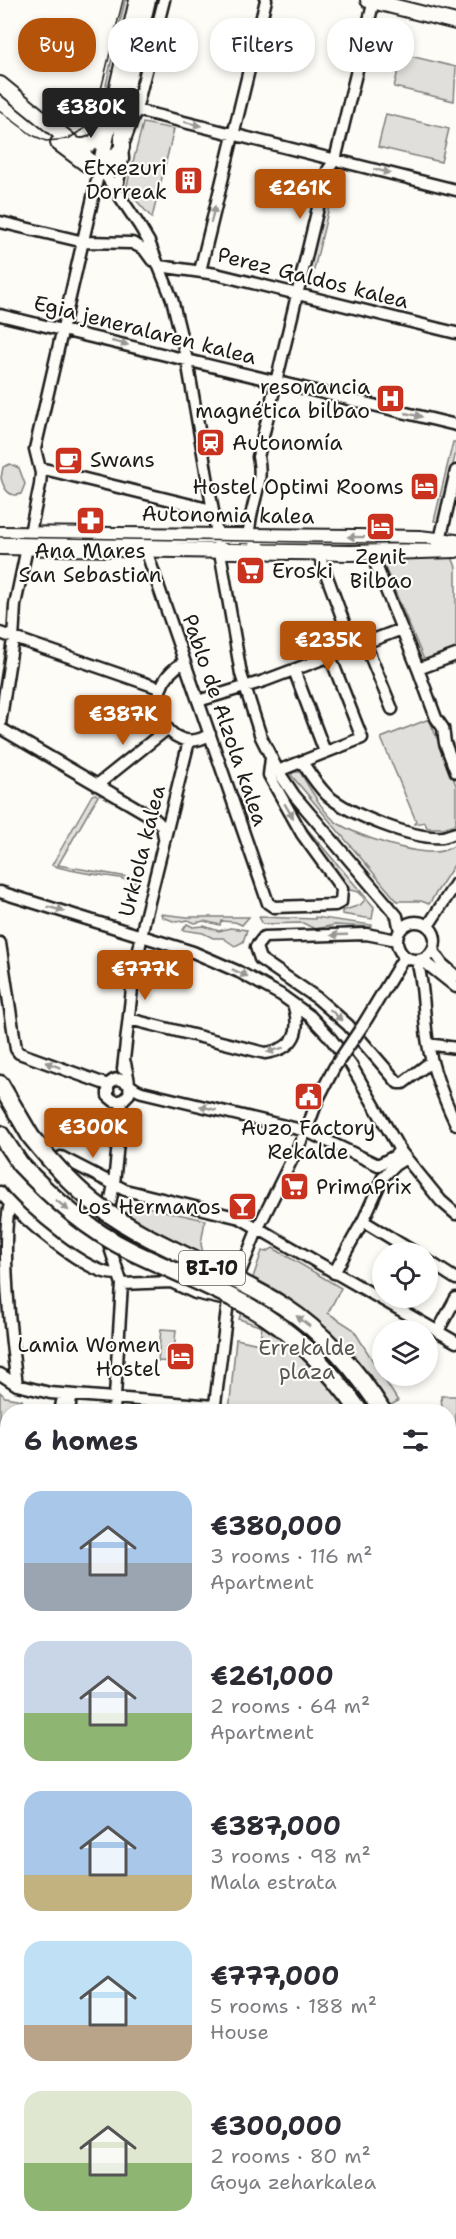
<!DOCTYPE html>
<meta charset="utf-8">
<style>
:root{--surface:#fff;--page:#f7f7f7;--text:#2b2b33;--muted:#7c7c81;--accent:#b45309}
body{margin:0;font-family:"Shantell Sans",sans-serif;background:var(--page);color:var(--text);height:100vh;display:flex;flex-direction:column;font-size:22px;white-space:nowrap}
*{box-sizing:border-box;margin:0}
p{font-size:20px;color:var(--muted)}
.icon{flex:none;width:33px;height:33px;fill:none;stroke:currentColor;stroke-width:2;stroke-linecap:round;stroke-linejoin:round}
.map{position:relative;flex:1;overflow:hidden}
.drawer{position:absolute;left:0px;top:1404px;width:456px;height:836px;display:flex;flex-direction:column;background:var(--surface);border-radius:24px 24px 0 0;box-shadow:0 3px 9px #0003}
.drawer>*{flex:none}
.banner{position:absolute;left:18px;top:18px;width:420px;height:54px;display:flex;gap:12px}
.fabs{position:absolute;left:372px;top:1242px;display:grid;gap:12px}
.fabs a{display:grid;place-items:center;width:66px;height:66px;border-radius:50%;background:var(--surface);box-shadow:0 3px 9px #0003;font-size:30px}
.price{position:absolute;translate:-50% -51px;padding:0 14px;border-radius:6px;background:var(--accent);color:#fff;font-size:20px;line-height:39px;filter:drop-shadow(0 2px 3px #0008)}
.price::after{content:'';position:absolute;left:50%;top:36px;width:18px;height:14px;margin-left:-9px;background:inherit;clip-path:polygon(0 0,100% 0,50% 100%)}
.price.active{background:#222;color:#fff}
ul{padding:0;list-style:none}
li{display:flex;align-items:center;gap:18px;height:150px;padding:0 24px}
li span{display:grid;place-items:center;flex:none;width:168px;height:120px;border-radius:18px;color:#555}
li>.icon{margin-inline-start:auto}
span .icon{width:72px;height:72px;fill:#fffc;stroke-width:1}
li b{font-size:26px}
h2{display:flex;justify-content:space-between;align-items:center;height:72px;padding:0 24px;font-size:26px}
.pill{padding:0 21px;border-radius:24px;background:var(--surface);box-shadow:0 3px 9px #0003;font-size:21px;line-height:54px}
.pill.active{background:var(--accent);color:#fff}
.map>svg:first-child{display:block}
.green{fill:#e0dfdb;stroke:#7e7e7c;stroke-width:1.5}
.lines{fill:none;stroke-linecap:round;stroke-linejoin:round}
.stream{stroke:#797876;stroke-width:2}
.minor-casing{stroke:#1c1c1c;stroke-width:15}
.major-casing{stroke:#1c1c1c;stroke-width:18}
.highway-casing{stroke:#1c1c1c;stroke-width:21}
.minor{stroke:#fdfcf7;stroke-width:10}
.major{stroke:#fdfcf7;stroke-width:14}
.highway{stroke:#fdfcf7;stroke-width:16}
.tram{stroke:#1c1c1c;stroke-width:1.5}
.minor-bridge-casing{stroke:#1c1c1c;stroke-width:15;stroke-linecap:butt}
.highway-bridge-casing{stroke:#1c1c1c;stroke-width:21;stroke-linecap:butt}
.minor-bridge{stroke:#fdfcf7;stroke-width:10}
.highway-bridge{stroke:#fdfcf7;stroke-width:16}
.oneway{fill:#989794}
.labels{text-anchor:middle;stroke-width:4.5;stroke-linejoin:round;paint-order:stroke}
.shield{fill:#fdfcf7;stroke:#605f5e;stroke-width:1.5}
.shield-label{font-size:20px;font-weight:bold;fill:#1c1c1c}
.poi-label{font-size:21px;fill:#1c1c1c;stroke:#fdfcf7;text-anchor:end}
.street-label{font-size:21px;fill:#1c1c1c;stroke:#fdfcf7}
.park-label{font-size:21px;fill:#575655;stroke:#fdfcf7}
</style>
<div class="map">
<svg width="456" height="2239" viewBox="0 0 456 2239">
<rect width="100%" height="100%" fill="#fdfcf7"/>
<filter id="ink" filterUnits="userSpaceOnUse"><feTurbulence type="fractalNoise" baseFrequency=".0167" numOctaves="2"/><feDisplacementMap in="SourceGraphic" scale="12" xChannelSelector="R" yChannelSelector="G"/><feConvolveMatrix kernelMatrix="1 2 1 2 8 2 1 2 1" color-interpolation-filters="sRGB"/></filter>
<g filter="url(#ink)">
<path class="green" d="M125,0H133L112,86L106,85Z
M402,54L456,67L454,101L394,87Z
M386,114L449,129L441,162L378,147Z
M143,123L174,129L152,218L126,189Z
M326,171L337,174L312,278L302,275Z
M453,442H456V452L439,522L434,521Z
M10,464L19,468L25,484L21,494C9,498 4,489 1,478L3,467Z
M379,554L452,557L456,567V651L425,662Z
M429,719L456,785V824L443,828H427L425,822L415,824L416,821L381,738Z
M294,772H300C309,787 325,816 339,824C360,837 410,853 434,852C442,852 449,849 456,845V862L429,904L421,901H397L291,775Z
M95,794L98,796L58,865L139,879V882C130,883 127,880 120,878C97,874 74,873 52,865L92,795Z
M291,810L374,907L372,919L342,914V911L360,905L365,900L359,892L350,890L342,883Z
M161,914L187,917H249L242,925L235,922L221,921L220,925L204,921L195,923L188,920L176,922L162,917Z
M259,917L315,919V917L372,925L371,927L335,925L315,929L303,923L263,924Z
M187,924L193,927L204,926L219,931L230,928L247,930L243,942L235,946L223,938H213L203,933L183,930Z
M128,1203L205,1220L201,1244L203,1254L127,1216Z
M273,1248L341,1288L328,1313L353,1329L398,1401L381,1411L229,1412L236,1339L259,1344L262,1327L239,1319L262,1251L266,1252Z
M161,1329L176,1330L173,1362L158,1361Z
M0,1392L5,1397L22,1400L26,1411L8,1412L7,1524L0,1533Z
M441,1396H456V1429L449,1427L448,1412L408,1411L411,1408L427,1410L442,1408Z
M4,1551L7,1553L4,1604L3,1687L7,1686L8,1735H0V1558Z
M449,2105L456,2121V2239H179L181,2232H448Z"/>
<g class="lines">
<path class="stream" d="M215,2232L226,2239"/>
<defs>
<path id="minor" d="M136,110L456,190
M75,145L100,167L139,225L149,242L172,299L187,360L241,674L261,737L278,771L294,795L397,916L400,931
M116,191L123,159L122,148L136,110L164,0
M0,222L84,242L132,243L144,249L152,260
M159,266L216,274L456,333
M200,271L266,0
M0,315L456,425
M40,468L212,510
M135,534L140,539L149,559L268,903L274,907L335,905L341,902L342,889L302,834L269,775L271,758
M440,540L456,471
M264,551L249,536C248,508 265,485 258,457L323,187L328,170L335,160L374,0
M318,552L353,647
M371,553L418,669L436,718L443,728L445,743L456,772
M0,633L159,688
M365,643L392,709
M184,662C132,692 169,762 210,734
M418,669L456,655
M294,670L325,752
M198,701L264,681L402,629
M0,724L13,640L15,605L40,485L41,473L35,449L100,167
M0,728L154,818L162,826L164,837
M302,762C310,774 317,785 327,795C349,814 414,840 443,837C447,836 452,834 456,833
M278,771L362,738L330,656
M97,785L167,729
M0,892L193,952L239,972L281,995L310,1016L328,1035L351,1065L401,1152L441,1201L456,1214
M397 941a19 19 0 1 1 38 0a19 19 0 1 1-38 0Z
M428,926L456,883
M397,940L366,934L264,937L256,947L260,959L317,998L348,1025L398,1083H403L432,1061
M0,943L16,1049L19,1053L108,1085
M433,951L442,964L456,976
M422,960L456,987
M417,961C425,988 423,1016 428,1044C433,1072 444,1099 456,1124
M129,1019L265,1053C295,1049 302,1031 293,1004
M363,1025L404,957
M428,1044L456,1048
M125,1063C127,1073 131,1085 129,1094L122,1101H114L108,1096V1085C120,1070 128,1088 142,1092L306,1131L378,1165
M123,1069L132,989L144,922L189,741
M61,1157L125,1190L240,1218L456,1342
M378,1165L395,1156L400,1149
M0,1192C14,1212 94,1281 118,1273
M10,1204C0,1243 11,1341 17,1385
M363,1221L414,1252
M428,1261L456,1279
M334,1273L363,1221L383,1177L395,1165L406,1158
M122,1284L171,1282L195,1293L222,1299
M438,1331L456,1298
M0,1374L17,1385L50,1393L214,1406
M60,1412L62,1402L67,1395
M69,1412L71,1396
M114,1412L122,1284L109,1245L106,1224L114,1184L122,1101
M214,1412L228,1302L258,1228L306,1131L318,1099L334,1068
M448,1442L456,1443
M448,1492L456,1499
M0,1543L8,1534
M448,1586L456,1622
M0,1740H8
M448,1770L456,1773
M448,1839L456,1838
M0,1934L8,1932
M0,2065L8,2068
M448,2084L456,2093
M57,2232V2239"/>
<path id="major" d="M368,0L456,22
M0,84L75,145C95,151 103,132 110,117L137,0
M58,143L86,164L100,167
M100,167L112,160L122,148V106L148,0
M100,167L109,125
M0,534L358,537L419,538L456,542
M0,547L351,553L456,550"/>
<path id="highway" d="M0,1084L31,1137
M0,1134L20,1164
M448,1510L456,1519
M448,1538L456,1546"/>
</defs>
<use href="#minor" class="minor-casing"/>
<use href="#major" class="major-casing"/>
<use href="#highway" class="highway-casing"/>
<use href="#minor" class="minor"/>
<use href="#major" class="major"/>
<use href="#highway" class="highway"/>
<path class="tram" d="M0,111L32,135L46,141L68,139L85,128L96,110L123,0
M0,537L431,544"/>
<defs>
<path id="minor-bridge" d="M334,1068L363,1025"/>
<path id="highway-bridge" d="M31,1137C52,1163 74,1188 101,1208C157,1249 225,1269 283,1306C323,1332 358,1371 383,1412
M20,1164C53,1199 88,1230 131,1251C170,1270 210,1285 248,1306C293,1331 330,1369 360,1412"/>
</defs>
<use href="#minor-bridge" class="minor-bridge-casing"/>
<use href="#highway-bridge" class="highway-bridge-casing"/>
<use href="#minor-bridge" class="minor-bridge"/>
<use href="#highway-bridge" class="highway-bridge"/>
</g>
<defs><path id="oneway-solid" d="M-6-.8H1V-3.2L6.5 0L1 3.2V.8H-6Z" transform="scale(1.5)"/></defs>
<g class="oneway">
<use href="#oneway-solid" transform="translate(193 124) rotate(14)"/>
<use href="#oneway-solid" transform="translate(382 171) rotate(14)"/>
<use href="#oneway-solid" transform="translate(213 214) rotate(-76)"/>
<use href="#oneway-solid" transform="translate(120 343) rotate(13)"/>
<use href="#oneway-solid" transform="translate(414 415) rotate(13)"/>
<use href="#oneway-solid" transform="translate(356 537) rotate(-179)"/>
<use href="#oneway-solid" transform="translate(289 811) rotate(59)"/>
<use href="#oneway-solid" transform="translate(56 909) rotate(16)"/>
<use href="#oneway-solid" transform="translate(339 935) rotate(178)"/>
<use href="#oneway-solid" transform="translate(240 973) rotate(25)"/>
<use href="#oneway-solid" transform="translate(336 1015) rotate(43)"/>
<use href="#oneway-solid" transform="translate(275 1050) rotate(165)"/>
<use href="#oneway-solid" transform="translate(53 1065) rotate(-160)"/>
<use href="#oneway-solid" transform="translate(208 1108) rotate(-166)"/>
<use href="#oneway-solid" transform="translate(62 1205) rotate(39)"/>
<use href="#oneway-solid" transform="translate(303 1321) rotate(-142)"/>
</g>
</g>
<defs>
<symbol id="building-square" viewBox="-11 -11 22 22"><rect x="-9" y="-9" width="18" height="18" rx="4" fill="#c8321e" stroke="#fdfcf7"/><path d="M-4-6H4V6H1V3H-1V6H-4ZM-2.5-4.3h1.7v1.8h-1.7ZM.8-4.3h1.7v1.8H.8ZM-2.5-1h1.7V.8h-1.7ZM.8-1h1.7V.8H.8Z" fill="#fff"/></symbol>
<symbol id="hospital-square" viewBox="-11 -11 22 22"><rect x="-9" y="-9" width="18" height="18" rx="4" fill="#c8321e" stroke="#fdfcf7"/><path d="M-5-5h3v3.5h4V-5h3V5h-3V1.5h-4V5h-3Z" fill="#fff"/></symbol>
<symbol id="station-square" viewBox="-11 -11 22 22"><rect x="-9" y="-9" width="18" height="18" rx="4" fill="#c8321e" stroke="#fdfcf7"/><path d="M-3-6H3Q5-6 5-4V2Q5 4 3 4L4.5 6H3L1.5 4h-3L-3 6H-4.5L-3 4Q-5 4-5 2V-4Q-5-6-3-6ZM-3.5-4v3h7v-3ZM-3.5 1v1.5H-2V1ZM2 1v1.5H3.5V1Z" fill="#fff"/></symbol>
<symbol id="cafe-square" viewBox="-11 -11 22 22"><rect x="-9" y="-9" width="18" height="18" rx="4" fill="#c8321e" stroke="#fdfcf7"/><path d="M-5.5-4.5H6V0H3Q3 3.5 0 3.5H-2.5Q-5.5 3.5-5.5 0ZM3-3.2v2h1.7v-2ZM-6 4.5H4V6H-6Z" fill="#fff"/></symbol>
<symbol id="hotel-square" viewBox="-11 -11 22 22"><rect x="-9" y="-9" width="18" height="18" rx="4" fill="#c8321e" stroke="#fdfcf7"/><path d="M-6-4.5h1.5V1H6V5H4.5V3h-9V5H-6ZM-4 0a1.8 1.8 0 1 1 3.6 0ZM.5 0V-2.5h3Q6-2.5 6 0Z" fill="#fff"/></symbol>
<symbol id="pharmacy-square" viewBox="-11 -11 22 22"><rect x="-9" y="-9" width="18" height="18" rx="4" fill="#c8321e" stroke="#fdfcf7"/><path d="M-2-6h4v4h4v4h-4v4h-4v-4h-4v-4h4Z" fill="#fff"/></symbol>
<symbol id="supermarket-square" viewBox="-11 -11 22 22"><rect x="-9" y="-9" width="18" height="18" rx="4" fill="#c8321e" stroke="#fdfcf7"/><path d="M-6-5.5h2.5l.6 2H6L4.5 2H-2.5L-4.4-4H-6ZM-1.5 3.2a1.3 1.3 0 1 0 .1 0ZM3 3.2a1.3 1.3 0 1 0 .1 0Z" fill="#fff"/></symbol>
<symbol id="civic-square" viewBox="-11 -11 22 22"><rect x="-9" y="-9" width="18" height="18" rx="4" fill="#c8321e" stroke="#fdfcf7"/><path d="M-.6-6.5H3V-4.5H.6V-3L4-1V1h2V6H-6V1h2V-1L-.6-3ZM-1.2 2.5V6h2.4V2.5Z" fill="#fff"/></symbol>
<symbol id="bar-square" viewBox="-11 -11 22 22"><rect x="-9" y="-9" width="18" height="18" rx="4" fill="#c8321e" stroke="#fdfcf7"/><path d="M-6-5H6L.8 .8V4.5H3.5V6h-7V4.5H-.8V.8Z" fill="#fff"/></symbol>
</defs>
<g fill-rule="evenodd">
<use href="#building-square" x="172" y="164" width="33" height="33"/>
<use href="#hospital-square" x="374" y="382" width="33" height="33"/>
<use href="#station-square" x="194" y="426" width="33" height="33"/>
<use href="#cafe-square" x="52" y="444" width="33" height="33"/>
<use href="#hotel-square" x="408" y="470" width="33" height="33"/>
<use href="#pharmacy-square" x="74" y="504" width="33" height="33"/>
<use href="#hotel-square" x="364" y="510" width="33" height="33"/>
<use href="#supermarket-square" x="234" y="554" width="33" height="33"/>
<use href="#civic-square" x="292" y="1080" width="33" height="33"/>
<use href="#supermarket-square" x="278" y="1170" width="33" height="33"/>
<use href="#bar-square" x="226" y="1190" width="33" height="33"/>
<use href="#hotel-square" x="164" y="1340" width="33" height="33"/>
</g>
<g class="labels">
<rect class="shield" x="179" y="1251" width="66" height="34" rx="4.5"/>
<g class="shield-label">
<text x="212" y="1275">BI-10</text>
</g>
<g class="poi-label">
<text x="167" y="175">Etxezuri<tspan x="167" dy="24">Dorreak</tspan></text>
<text x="370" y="394">resonancia<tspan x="370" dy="24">magnética bilbao</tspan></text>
<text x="232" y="450" text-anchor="start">Autonomía</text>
<text x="90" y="467" text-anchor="start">Swans</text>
<text x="404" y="494">Hostel Optimi Rooms</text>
<text x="90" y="558" text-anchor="middle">Ana Mares<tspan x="90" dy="24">San Sebastian</tspan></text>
<text x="381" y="564" text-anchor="middle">Zenit<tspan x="381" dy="24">Bilbao</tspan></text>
<text x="272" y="578" text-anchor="start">Eroski</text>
<text x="308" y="1135" text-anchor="middle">Auzo Factory<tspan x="308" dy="24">Rekalde</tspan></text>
<text x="316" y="1194" text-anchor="start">PrimaPrix</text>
<text x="221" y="1214">Los Hermanos</text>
<text x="160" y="1352">Lamia Women<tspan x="160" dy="24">Hostel</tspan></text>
</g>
<g class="street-label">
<text transform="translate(313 278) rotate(14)" y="7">Perez Galdos kalea</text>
<text transform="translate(145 330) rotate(14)" y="7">Egia jeneralaren kalea</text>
<text transform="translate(228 515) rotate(1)" y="7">Autonomia kalea</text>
<text transform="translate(225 720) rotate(71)" y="7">Pablo de Alzola kalea</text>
<text transform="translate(142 851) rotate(-76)" y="7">Urkiola kalea</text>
</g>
<g class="park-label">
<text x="307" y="1355">Errekalde<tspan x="307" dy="24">plaza</tspan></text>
</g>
</g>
</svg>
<div class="fabs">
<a><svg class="icon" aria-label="locate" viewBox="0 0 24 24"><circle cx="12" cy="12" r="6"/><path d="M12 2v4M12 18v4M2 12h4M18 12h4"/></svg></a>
<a><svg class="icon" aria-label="layers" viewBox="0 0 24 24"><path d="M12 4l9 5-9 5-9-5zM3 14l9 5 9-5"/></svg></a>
</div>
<b class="price active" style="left:91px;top:139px">€380K</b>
<b class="price" style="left:300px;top:220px">€261K</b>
<b class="price" style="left:328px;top:672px">€235K</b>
<b class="price" style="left:123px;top:746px">€387K</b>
<b class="price" style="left:145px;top:1001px">€777K</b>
<b class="price" style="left:93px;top:1159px">€300K</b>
<div class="banner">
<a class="pill active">Buy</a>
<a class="pill">Rent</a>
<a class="pill">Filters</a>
<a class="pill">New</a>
</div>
<section class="drawer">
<h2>6 homes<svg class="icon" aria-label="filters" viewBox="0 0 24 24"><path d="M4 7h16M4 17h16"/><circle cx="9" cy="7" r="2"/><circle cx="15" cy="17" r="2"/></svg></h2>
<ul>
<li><span style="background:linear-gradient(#a9c7e8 60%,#9aa5b1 0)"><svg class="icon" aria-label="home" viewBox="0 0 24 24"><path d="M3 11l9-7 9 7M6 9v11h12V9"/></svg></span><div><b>€380,000</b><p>3 rooms · 116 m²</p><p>Apartment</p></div></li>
<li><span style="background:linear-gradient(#c9d6e8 60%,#8fb573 0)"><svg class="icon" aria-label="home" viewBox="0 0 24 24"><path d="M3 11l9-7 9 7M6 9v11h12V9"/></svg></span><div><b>€261,000</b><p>2 rooms · 64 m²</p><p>Apartment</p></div></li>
<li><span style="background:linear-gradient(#a9c7e8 70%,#c2b280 0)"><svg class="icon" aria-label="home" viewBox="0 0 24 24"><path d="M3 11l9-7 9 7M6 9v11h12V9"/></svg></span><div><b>€387,000</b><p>3 rooms · 98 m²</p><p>Mala estrata</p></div></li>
<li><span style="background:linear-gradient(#bfe0f5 70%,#b9a48a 0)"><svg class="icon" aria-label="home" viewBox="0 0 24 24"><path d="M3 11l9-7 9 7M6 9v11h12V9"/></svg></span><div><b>€777,000</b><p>5 rooms · 188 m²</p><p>House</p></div></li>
<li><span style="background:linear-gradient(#dfe7d0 60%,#8fb573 0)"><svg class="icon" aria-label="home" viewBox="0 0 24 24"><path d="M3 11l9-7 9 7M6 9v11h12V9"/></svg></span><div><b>€300,000</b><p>2 rooms · 80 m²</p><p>Goya zeharkalea</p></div></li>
</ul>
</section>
</div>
